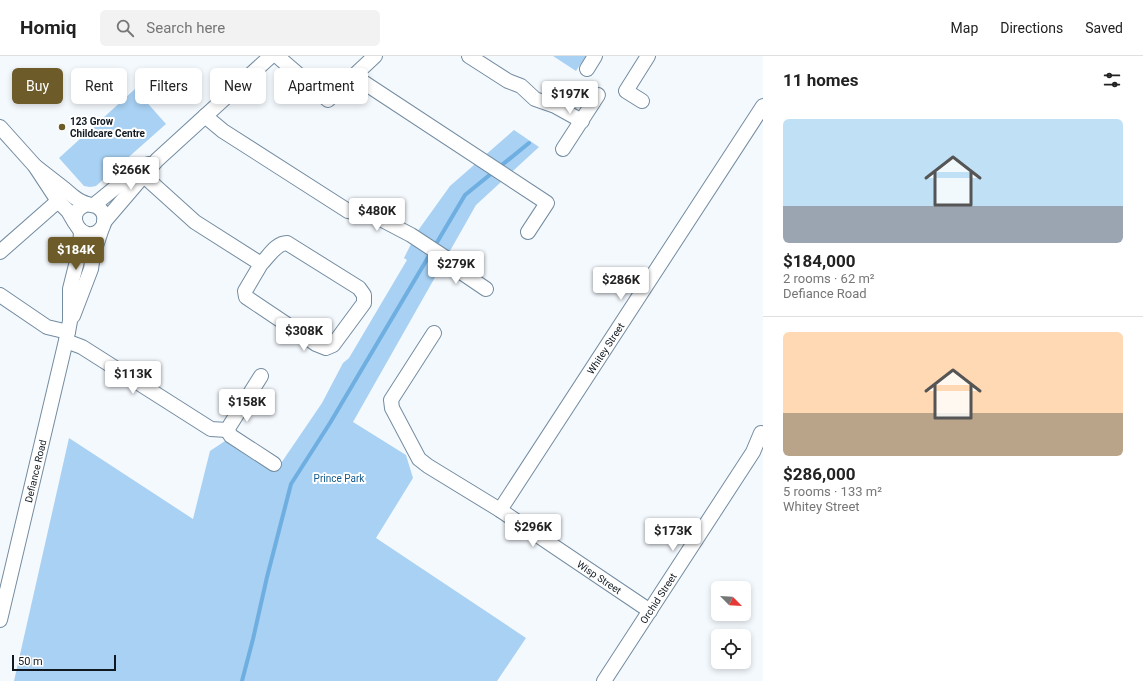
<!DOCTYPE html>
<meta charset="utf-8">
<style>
:root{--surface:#fff;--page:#f2f2f2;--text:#222;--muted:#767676;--line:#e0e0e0;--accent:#6d5c2a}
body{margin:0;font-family:Roboto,sans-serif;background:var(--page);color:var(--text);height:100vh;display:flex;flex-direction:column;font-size:15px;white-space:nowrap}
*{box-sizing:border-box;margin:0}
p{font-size:13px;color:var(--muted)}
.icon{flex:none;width:22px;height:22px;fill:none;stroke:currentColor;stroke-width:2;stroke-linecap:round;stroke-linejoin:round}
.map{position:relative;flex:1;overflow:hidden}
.sheet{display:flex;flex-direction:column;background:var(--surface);width:380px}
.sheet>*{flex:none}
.top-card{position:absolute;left:12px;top:12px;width:380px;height:36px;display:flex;gap:8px}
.needle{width:26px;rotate:114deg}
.tools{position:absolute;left:711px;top:525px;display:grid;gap:8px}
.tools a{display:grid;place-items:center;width:40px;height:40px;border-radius:6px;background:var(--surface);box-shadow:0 2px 6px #0003;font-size:20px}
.scale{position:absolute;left:12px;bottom:10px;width:104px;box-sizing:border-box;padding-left:4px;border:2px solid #101920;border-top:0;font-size:11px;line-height:14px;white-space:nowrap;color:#101920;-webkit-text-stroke:3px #fff;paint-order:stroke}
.price{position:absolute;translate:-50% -34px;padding:0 9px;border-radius:4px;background:#fff;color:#222;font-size:13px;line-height:26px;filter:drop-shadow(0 1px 2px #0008)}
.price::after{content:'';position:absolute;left:50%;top:24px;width:12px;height:9px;margin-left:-6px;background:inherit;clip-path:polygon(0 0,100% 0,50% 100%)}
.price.current{background:var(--accent);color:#fff}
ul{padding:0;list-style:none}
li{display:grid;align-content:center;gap:8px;height:212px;padding:0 20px}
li+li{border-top:1px solid var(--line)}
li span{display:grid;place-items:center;height:124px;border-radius:6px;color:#555}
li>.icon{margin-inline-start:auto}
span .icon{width:72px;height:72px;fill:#fffc;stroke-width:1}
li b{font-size:17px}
h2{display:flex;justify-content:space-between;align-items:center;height:48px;padding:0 20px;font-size:17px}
.chip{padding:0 14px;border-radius:6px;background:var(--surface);box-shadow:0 2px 6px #0003;font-size:14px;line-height:36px}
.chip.current{background:var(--accent);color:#fff}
header{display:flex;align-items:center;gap:24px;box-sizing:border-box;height:56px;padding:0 20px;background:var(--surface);border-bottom:1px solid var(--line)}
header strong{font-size:19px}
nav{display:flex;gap:22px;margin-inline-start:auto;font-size:14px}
.search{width:280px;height:36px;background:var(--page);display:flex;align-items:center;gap:10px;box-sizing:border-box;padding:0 14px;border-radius:6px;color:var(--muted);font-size:15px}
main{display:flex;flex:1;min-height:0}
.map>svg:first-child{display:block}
.green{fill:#a8d1f3}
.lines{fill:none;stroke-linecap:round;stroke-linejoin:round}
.stream{stroke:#6eaee1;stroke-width:4}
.minor-casing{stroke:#748ca0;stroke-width:16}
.minor{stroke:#fff;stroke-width:14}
.poi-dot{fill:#6d5c2a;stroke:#fff;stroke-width:1.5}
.labels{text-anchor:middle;stroke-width:4;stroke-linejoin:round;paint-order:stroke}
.poi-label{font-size:10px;font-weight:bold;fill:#101920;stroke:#fff;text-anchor:start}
.street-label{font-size:10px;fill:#101920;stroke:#fff}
.park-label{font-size:10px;fill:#115a8b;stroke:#fff}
</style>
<header>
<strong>Homiq</strong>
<div class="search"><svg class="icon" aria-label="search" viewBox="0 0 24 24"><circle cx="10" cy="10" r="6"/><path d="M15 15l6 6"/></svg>Search here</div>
<nav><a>Map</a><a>Directions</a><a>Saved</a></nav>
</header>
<main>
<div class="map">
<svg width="763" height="625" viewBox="0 0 763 625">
<rect width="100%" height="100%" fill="#f4f9fe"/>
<path class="green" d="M553,0H586L576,15Z
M135,33L166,68L96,130L90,131L84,130L59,102Z
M514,74L539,91L476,149L353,366L406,399L413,422L376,482L526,582L497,625H14L69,382L193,463L210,395L225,385L275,416L322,347L343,307L349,302L407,204L404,202L417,176L450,130Z"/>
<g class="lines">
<path class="stream" d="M242,625L253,583L267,521L291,428L330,367L465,139L529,87"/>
<defs>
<g id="minor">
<path d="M277,0L328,44L375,0"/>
<path d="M469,0L508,25L521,30L535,43L555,50L582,65"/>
<path d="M587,13L595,0"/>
<path d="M354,20L547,147L528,176"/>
<path d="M642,45L626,35L648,0"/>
<path d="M205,60L223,75L348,155L371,158L411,179L449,204L452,210L486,233"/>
<path d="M0,71L35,110L58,145L68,155L75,167"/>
<path d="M563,93L598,39"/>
<path d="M35,110C44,117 53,124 62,131C66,134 70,138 74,141C78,144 83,147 88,148C92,150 96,149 99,152C103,155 105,161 104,166C104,169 102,172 100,174C83,190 60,156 88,148"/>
<path d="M144,120L195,166L261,208L245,235L246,241L316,288L326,292L333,289L364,247V239L359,232L287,187C276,187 269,200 261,208"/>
<path d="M94,149L137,114L149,108"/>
<path d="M104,166L157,104L271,0"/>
<path d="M0,196L58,145"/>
<path d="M0,239L47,271L68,276"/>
<path d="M73,260L91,213L93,199L102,172"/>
<path id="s1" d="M434,277L391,344L392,352L419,403L428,410L500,454L650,555"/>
<path d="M66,285L82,291L211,373L227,374L261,320"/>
<path d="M227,374L231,380L274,408"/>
<path id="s2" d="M500,454L763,50"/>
<path id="s3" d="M0,564L68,276L70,265V233L80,193L81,175"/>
<path id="s4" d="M604,625L753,396L761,377"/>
</g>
</defs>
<use href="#minor" class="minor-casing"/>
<use href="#minor" class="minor"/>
</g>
<circle class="poi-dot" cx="62" cy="71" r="4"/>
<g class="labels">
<g class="poi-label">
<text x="70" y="69">123 Grow<tspan x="70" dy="12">Childcare Centre</tspan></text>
</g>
<g class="street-label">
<text dy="4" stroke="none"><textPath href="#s2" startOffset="193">Whitey Street</textPath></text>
<text dy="4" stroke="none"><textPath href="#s3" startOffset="153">Defiance Road</textPath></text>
<text dy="4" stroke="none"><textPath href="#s1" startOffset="361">Wisp Street</textPath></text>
<text dy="4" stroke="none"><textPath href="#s4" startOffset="99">Orchid Street</textPath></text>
</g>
<g class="park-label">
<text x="339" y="426">Prince Park</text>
</g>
</g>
</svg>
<div class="tools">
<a><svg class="needle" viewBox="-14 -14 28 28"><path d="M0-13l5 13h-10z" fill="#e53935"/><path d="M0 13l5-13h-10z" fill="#767676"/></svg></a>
<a><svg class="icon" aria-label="locate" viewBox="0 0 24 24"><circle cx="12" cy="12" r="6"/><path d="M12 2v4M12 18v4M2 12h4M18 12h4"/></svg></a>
</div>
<div class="scale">50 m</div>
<b class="price" style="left:570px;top:59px">$197K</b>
<b class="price" style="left:131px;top:135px">$266K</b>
<b class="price" style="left:377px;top:176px">$480K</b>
<b class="price current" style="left:76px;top:215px">$184K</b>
<b class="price" style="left:456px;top:229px">$279K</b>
<b class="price" style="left:621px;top:245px">$286K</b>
<b class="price" style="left:304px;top:296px">$308K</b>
<b class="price" style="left:133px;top:339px">$113K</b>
<b class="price" style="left:247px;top:367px">$158K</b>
<b class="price" style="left:533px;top:492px">$296K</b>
<b class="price" style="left:673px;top:496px">$173K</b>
<div class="top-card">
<a class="chip current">Buy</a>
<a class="chip">Rent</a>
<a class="chip">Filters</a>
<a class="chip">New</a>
<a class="chip">Apartment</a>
</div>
</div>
<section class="sheet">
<h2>11 homes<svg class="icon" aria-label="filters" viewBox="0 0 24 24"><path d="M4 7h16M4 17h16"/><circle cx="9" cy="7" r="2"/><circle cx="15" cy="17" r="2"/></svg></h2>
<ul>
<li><span style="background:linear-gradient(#bfe0f5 70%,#9aa5b1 0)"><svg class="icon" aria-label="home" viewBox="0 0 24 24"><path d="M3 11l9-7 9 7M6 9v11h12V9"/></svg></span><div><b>$184,000</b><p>2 rooms · 62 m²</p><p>Defiance Road</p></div></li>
<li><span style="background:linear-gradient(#ffd9b3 65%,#b9a48a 0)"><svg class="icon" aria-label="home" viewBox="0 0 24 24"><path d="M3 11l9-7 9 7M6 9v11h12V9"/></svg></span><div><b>$286,000</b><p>5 rooms · 133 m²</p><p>Whitey Street</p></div></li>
</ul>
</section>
</main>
